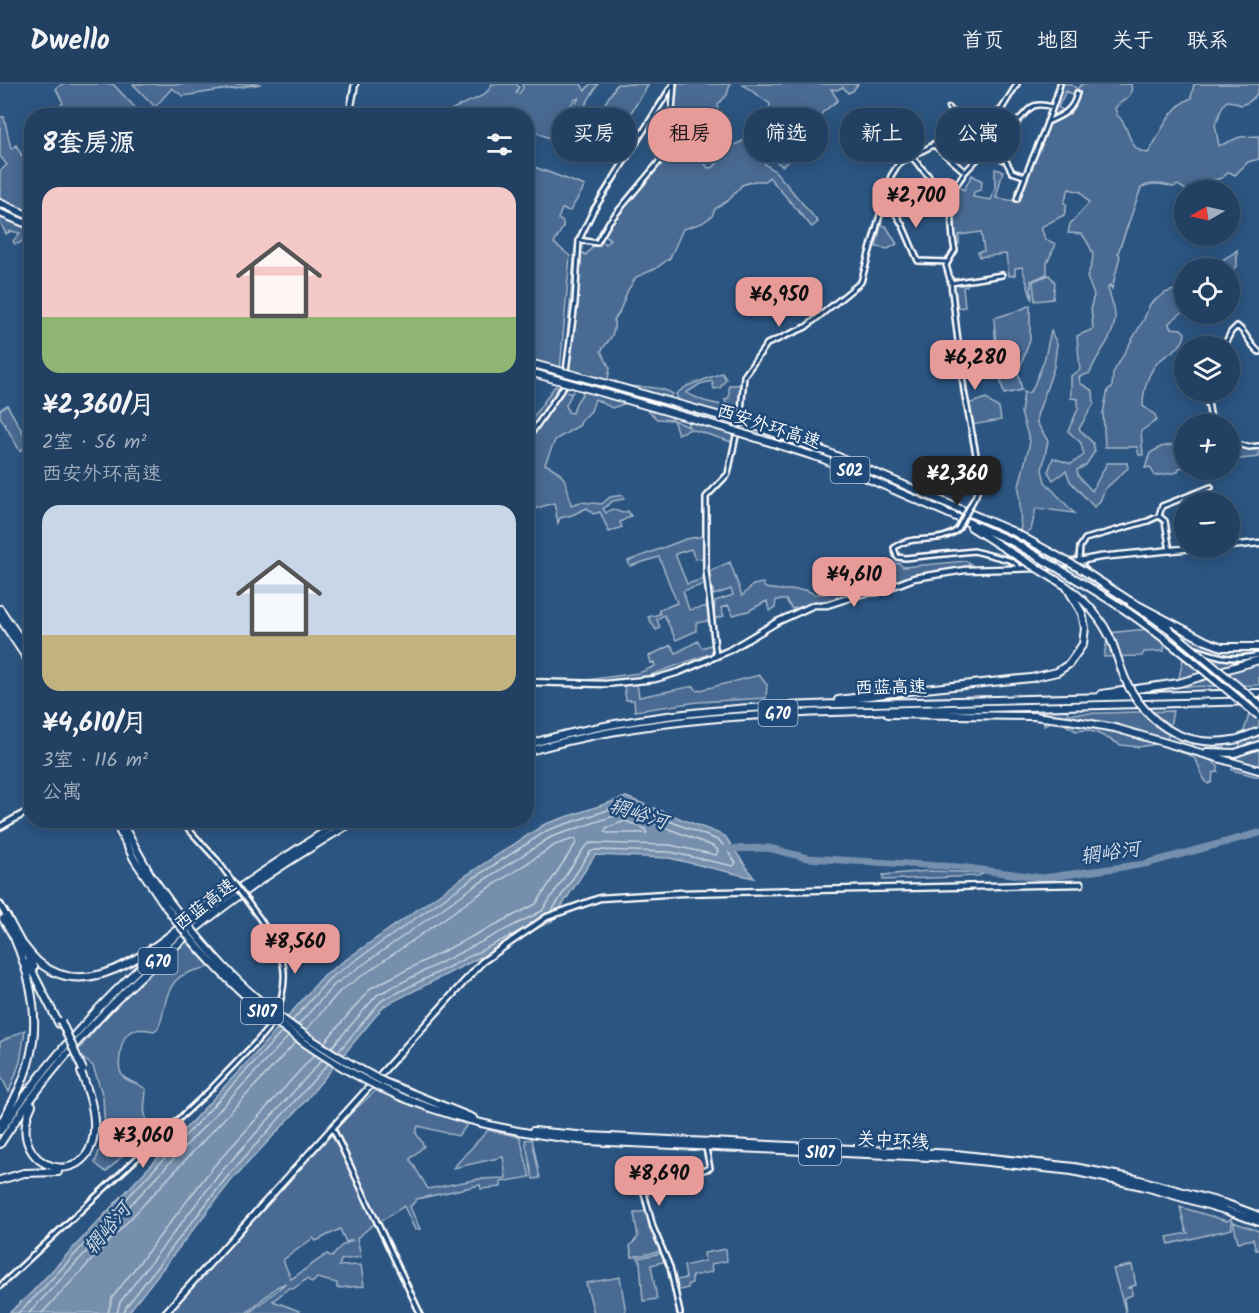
<!DOCTYPE html>
<html lang="zh">
<meta charset="utf-8">
<style>
:root{--surface:#214062;--page:#294768;--text:#f1f3f6;--muted:#a2afbe;--line:#3e5977;--accent:#e69b98}
body{margin:0;font-family:Kalam,"LXGW WenKai TC",sans-serif;background:var(--page);color:var(--text);height:100vh;display:flex;flex-direction:column;font-size:22px;white-space:nowrap}
*{box-sizing:border-box;margin:0}
p{font-size:20px;color:var(--muted)}
.icon{flex:none;width:33px;height:33px;fill:none;stroke:currentColor;stroke-width:2;stroke-linecap:round;stroke-linejoin:round}
.map{position:relative;flex:1;overflow:hidden}
.side{position:absolute;left:24px;top:24px;width:510px;height:720px;display:flex;flex-direction:column;background:var(--surface);border-radius:24px;box-shadow:0 3px 15px #0003,0 0 0 2px var(--line)}
.side>*{flex:none}
.guide{position:absolute;left:552px;top:24px;width:570px;height:54px;display:flex;gap:12px}
.needle{width:39px;rotate:261deg}
.fabs{position:absolute;left:1174px;top:96px;display:grid;gap:12px}
.fabs a{display:grid;place-items:center;width:66px;height:66px;border-radius:50%;background:var(--surface);box-shadow:0 3px 15px #0003,0 0 0 2px var(--line);font-size:30px}
.price{position:absolute;translate:-50% -51px;padding:0 14px;border-radius:12px;background:var(--accent);color:#111;font-size:20px;line-height:39px;filter:drop-shadow(0 2px 3px #0008)}
.price::after{content:'';position:absolute;left:50%;top:36px;width:18px;height:14px;margin-left:-9px;background:inherit;clip-path:polygon(0 0,100% 0,50% 100%)}
.price.current{background:#222;color:#fff}
ul{padding:0;list-style:none}
li{display:grid;align-content:center;gap:12px;height:318px;padding:0 18px}
li span{display:grid;place-items:center;height:186px;border-radius:18px;color:#555}
li>.icon{margin-inline-start:auto}
span .icon{width:108px;height:108px;fill:#fffc;stroke-width:1}
li b{font-size:26px}
h2{display:flex;justify-content:space-between;align-items:center;height:72px;padding:0 18px;font-size:26px}
.tag{padding:0 21px;border-radius:24px;background:var(--surface);box-shadow:0 3px 15px #0003,0 0 0 2px var(--line);font-size:21px;line-height:54px}
.tag.current{background:var(--accent);color:#111}
header{display:flex;align-items:center;gap:36px;box-sizing:border-box;height:84px;padding:0 30px;background:var(--surface);border-bottom:2px solid var(--line)}
header strong{font-size:28px}
nav{display:flex;gap:33px;margin-inline-start:auto;font-size:21px}
.map>svg:first-child{display:block}
.green{fill:#486b92;stroke:#a4b5c8;stroke-width:1.5;fill-rule:evenodd}
.water{fill:#748fad;stroke:#acbcce;stroke-width:1.5}
.lines{fill:none;stroke-linecap:round;stroke-linejoin:round}
.shore{stroke:#c7d2de;stroke-width:1.5}
.river{stroke:#748fad;stroke-width:7}
.street-casing{stroke:#fff;stroke-width:8}
.secondary-casing{stroke:#fff;stroke-width:9}
.primary-casing{stroke:#fff;stroke-width:10}
.highway-casing{stroke:#fff;stroke-width:10}
.street{stroke:#1f4a7a;stroke-width:3}
.secondary{stroke:#1f4a7a;stroke-width:4.5}
.primary{stroke:#1f4a7a;stroke-width:5}
.highway{stroke:#1f4a7a;stroke-width:6}
.street-bridge-casing{stroke:#fff;stroke-width:8;stroke-linecap:butt}
.highway-bridge-casing{stroke:#fff;stroke-width:10;stroke-linecap:butt}
.street-bridge{stroke:#1f4a7a;stroke-width:3}
.highway-bridge{stroke:#1f4a7a;stroke-width:6}
.labels{text-anchor:middle;stroke-width:5;stroke-linejoin:round;paint-order:stroke}
.shield{fill:#1f4a7a;stroke:#bcc9d7;stroke-width:1.5}
.shield-label{font-size:16px;font-weight:bold;fill:#fff}
.street-label{font-size:18px;fill:#fff;stroke:#1f4a7a}
.water-label{font-size:20px;font-style:italic;fill:#d5dde6;stroke:#1f4a7a}
</style>
<header>
<strong>Dwello</strong>
<nav><a>首页</a><a>地图</a><a>关于</a><a>联系</a></nav>
</header>
<div class="map">
<svg width="1259" height="1229" viewBox="0 0 1259 1229">
<rect width="100%" height="100%" fill="#2c5582"/>
<filter id="ink" filterUnits="userSpaceOnUse"><feTurbulence type="fractalNoise" baseFrequency=".0167" numOctaves="2"/><feDisplacementMap in="SourceGraphic" scale="12" xChannelSelector="R" yChannelSelector="G"/><feConvolveMatrix kernelMatrix="1 2 1 2 8 2 1 2 1" color-interpolation-filters="sRGB"/></filter>
<g filter="url(#ink)">
<path class="green" d="M62,0H113L142,31H51L63,19L56,5Z
M133,0H261L183,12L172,4L155,23Z
M492,0H517L519,3L516,9L519,10L523,4L522,0H581L585,7L590,0H598L562,59L554,56L579,14L574,16L549,54L529,45L527,50L526,32L483,31L482,29L473,31H444C458,17 485,18 492,0Z
M617,0H649L601,76L576,65Z
M677,0H730L727,11L718,20L717,30L706,44L705,52L707,64L704,78L708,84L714,83L728,64L753,52L773,33L769,25L770,20L742,0H858L853,7L848,9L843,3L837,6L831,5L838,16L822,29L819,34L809,32L804,36L810,46L787,61L789,73L788,78L782,82L770,72L765,77V80L776,88L818,138L812,143L769,93L765,97H754L742,101L729,116L715,125L712,132L702,139L683,145L670,174L655,185L636,193L628,206L619,229L614,236C616,250 609,256 601,267L610,284L608,295L600,307L604,303L613,301L615,297C633,307 657,299 673,310L668,314L666,320L673,336L689,343L676,310L687,302L722,289L726,295L720,304L714,305L712,297L700,300L686,309L704,317L726,322L725,315L729,314V301H741L742,326L731,323L732,335L743,331L735,359L691,345L678,350L673,336L657,335L641,321V314L612,324L595,315L591,327L581,337L580,341L555,356L545,380C567,390 567,400 571,421L580,418L602,420L610,413L623,411L624,415L613,417L603,425L606,429L612,425L623,429L628,427L631,432L620,438L622,443L609,448L600,428L593,430L587,424L572,431L560,434L558,439L554,419L527,427V342L555,302L571,310L573,307L566,321L568,328L573,329L576,319L593,294L564,286L575,164L586,171L598,156L606,160L610,155L602,150L605,145L666,70L673,40L674,7Z
M1060,0H1070L1076,4V12L1066,7L1058,23L1064,27L1047,37Z
M1082,0H1131C1134,15 1123,14 1115,24L1117,31C1131,41 1126,67 1148,69C1162,49 1167,25 1191,14L1194,0H1259C1259,11 1251,19 1240,21L1234,18L1227,17C1219,23 1221,32 1215,40L1219,62L1240,53L1259,52V75L1248,78L1235,91L1229,88L1222,94L1209,97L1196,106H1186L1178,101L1173,103C1163,100 1150,98 1141,104L1118,169L1120,172L1112,205L1110,201L1108,204C1110,214 1115,222 1115,232C1115,255 1097,268 1090,289L1079,293L1080,299L1093,307L1094,319L1079,345L1093,359L1095,367L1086,381L1077,386L1078,392L1092,407L1107,379H1127L1128,384L1105,405L1100,417L1094,423L1070,397L1066,387L1053,396L1048,388L1053,374L1071,380L1084,371L1081,359L1068,347L1078,325V315L1071,314V292L1080,286L1077,252L1093,245L1091,222L1094,211L1087,193C1096,171 1095,169 1082,150L1068,149L1070,140L1089,119L1081,108L1069,105L1064,119L1067,121L1064,131L1041,143L1045,155L1056,160L1047,179V190L1031,197L1032,216L1022,183L1015,184V191L1009,192L1006,170L979,173L978,168L984,167L981,148L959,151V160H955L950,107L964,89L959,103L964,106L972,91L982,97L981,106L974,108L973,113L991,116L995,104V85L1003,87L996,114L1015,117L1046,41L1070,27L1078,15V4Z
M1025,31L1018,46L1012,45L1005,49L998,46L993,51L982,39L998,33L1008,42Z
M0,33H4L11,65L16,61L22,72L31,58V155L27,151L20,159L15,160L13,157L20,149L11,147L6,150L0,138V87L7,81L0,72Z
M526,72L531,74L529,81L585,102L570,127L562,125L558,135L563,138V143L554,159L570,172L560,286C546,292 537,287 527,277Z
M881,141L886,142L897,160L888,165L876,163Z
M1237,166V182L1230,187V184H1211C1218,176 1229,174 1237,166Z
M1049,191L1055,198L1053,215L1035,217L1033,197Z
M1185,192V226L1169,239L1170,244L1181,245L1185,249C1184,264 1169,268 1159,277C1148,288 1143,306 1143,322L1155,331L1157,336L1141,347L1143,371H1139L1137,363H1105L1103,329L1108,305L1112,304L1113,289L1144,235L1150,220L1165,209L1177,205L1181,196Z
M967,195V202L963,203L965,223L959,224L956,221L952,198Z
M1030,221V256L1018,289L1022,306L1004,310L997,280L994,234L1020,226Z
M1051,247L1057,260L1054,283L1037,332V339L1048,357L1042,386L1045,398L1074,429L1036,424L1031,446L1028,447L1027,462L1015,449H1021L1019,402L1030,358L1021,329L1024,308L1028,309L1032,306L1044,277Z
M986,314L991,319L999,324L1001,336L972,341L968,320Z
M7,321L29,359L20,367L0,332V326Z
M1185,358V383L1179,384L1178,388L1155,392L1150,383L1145,384L1150,369L1161,363Z
M1230,358L1257,360L1259,364V373L1230,376Z
M704,452L703,474L695,475L691,465L675,470L687,500L707,494L708,499L683,507L689,526L713,521L712,536L696,539V547L676,556L664,531L657,535L660,544L656,546L648,533L660,530L659,526L677,519L659,473L630,482L628,477L686,455Z
M966,477L972,481L955,484L792,525L786,516H776L775,524L769,527L767,517L748,527L733,531L728,521L721,524L724,532L714,535L715,517L733,511L731,505L714,511L708,488L730,478L742,512L753,501L763,499L765,504L780,506H806L814,510H826L836,506H845L862,488L885,491L895,480L899,479L903,483Z
M1150,528L1186,548L1166,545L1164,567L1144,568L1142,572L1104,573L1108,549L1147,545Z
M1188,547L1220,562L1259,561V577L1214,575L1259,579V601L1177,603L1183,575L1186,573L1183,571Z
M698,557L702,564L713,560L712,569L648,592L612,598L579,597L639,589L655,582L654,578L651,579L649,572L671,561L676,569Z
M759,591L767,601L766,614L698,618L635,627L634,616H626L624,601L637,599L639,613L694,602L697,607Z
M1067,624L1068,630L1173,627L1167,658L1139,663L1121,661L1097,649L1087,646L1076,647L1059,637H1050L1044,642V625Z
M1251,624H1259V693L1232,686Z
M1188,657L1218,682V688L1213,689L1212,698L1208,700C1194,684 1205,673 1179,668L1178,658Z
M928,787L985,789L978,792L883,796V791Z
M186,857L210,883C183,889 172,891 165,920C163,928 162,937 158,944L154,947C130,942 122,949 120,972C119,978 119,986 122,991C126,998 139,999 146,1005C146,1018 139,1034 154,1042L106,1088L95,1079L105,1049L103,1013L93,982L76,969L114,923Z
M25,946L20,978L9,1008L0,990V958Z
M376,1006L467,1041L458,1052L418,1042L416,1049L424,1062L410,1075L428,1105L479,1095L506,1094L503,1073L453,1084L488,1046L520,1053L530,1093L501,1098V1103L481,1105L480,1101L417,1115L410,1123L420,1145L415,1146L404,1122L378,1139L334,1045Z
M331,1048L375,1139L357,1154L361,1173L341,1176L339,1182L361,1181L364,1202L337,1204V1199L317,1194L312,1199L307,1195L293,1205L289,1204L273,1217L299,1227L298,1229H249L286,1199L277,1203L246,1229H166L203,1191ZM340,1145L346,1158L353,1156L341,1162L332,1173L327,1170L291,1195L283,1176L313,1154L316,1157Z
M532,1055L540,1094L533,1095L525,1056Z
M1180,1123L1227,1137L1231,1135L1232,1145L1169,1160L1167,1153L1188,1149L1186,1147Z
M646,1127L650,1146L663,1167L632,1173L630,1162L638,1153L634,1129Z
M1233,1138L1259,1147V1166H1256L1253,1155L1238,1158Z
M726,1165L727,1177L711,1180L712,1188L692,1192V1199L688,1200V1204L675,1207L673,1197L686,1194L684,1182L705,1177L704,1169Z
M663,1169L666,1177L651,1181L657,1215L643,1217L640,1177L638,1174Z
M1132,1181L1136,1201L1127,1204H1132V1211L1124,1214L1126,1229L1113,1185Z
M620,1193L626,1229H594L586,1199Z"/>
<path class="water" d="M626,713L725,752L754,794L669,774L595,771L552,837L384,922L302,1021L231,1097L128,1229H9L32,1208L255,970L324,891L465,792L545,740Z"/>
<g class="lines">
<path class="shore" d="M625,737L645,745L647,749H607L605,748L606,744Z
M292,937L329,895L469,797L548,746L626,720L720,757L736,779L733,782L670,768L595,766L590,768L551,828
M298,941L334,901L473,803L551,753L626,728L715,763L718,767L716,771L670,761L590,759L584,764L542,827L377,911L332,963
M306,946L340,907L478,811L555,761L573,755L576,756V759L536,820L371,904L324,959
M339,967L381,917L522,846
M18,1229L36,1212L282,948
M29,1229L288,953
M42,1229L296,958
M108,1229L112,1214L214,1082L314,971
M117,1229L120,1218L221,1088L322,976
M124,1229L126,1223L227,1093L328,980"/>
<path class="river" d="M726,765L769,764L807,774L959,783L1043,794L1145,780L1259,749"/>
<defs>
<path id="street" d="M949,24L963,45L970,49L985,67L1006,77L1012,88L1024,92
M996,29L1005,41L1010,42C1030,31 1026,15 1052,23
M1047,38C1063,31 1073,27 1077,9
M933,60L965,88
M911,72L940,105L950,110
M1017,115C1030,76 1050,39 1060,0
M882,124L893,125L903,142L918,177L948,178
M579,156L597,159L609,138L664,72L671,39L674,0
M951,199L1002,191
M1224,262L1231,248L1237,242C1247,249 1248,259 1259,268
M1206,308L1212,340
M526,357L564,302L575,219L579,156L593,127L673,0
M1230,358L1249,363L1259,362
M976,411L981,397L964,307L951,199L946,181L955,166C950,147 953,129 950,110L965,88L985,67
M1159,432L1162,422L1211,403
M958,445C940,462 911,449 894,464L897,473L905,474L974,467L1009,476L1016,480L1019,485
M1086,486L1079,477L1080,463L1085,455L1148,437L1159,432L1165,437L1170,467
M1129,520L1144,530
M1196,565C1221,574 1233,577 1259,571
M716,572L706,487V413L728,390L741,328L744,292L767,260L806,243L861,198L891,92L899,79L1001,26L1017,0
M180,736L217,776
M260,835C284,872 292,887 276,931
M333,1045L420,1229
M0,1202L210,1006L258,956L274,937
M680,1229L670,1183L653,1143L643,1105L710,1084L706,1064"/>
<path id="secondary" d="M349,32L355,0
M1230,462L1259,459
M526,598L605,600L655,595L679,588L728,567L777,538L814,521H827L864,509L878,508L914,494L965,486L1042,484L1100,473L1193,464
M0,743L32,725
M165,1229L482,878L547,833L600,814L681,809L1081,800"/>
<path id="primary" d="M0,821L7,833"/>
<path id="highway" d="M0,119L32,133
M0,129L32,142
M600,298L738,337
M597,307L735,347
M744,338L827,368L1014,448
M741,349L823,375L1011,457
M971,443L1007,466
M1130,517L1206,557L1222,563H1259
M0,525L32,572
M1145,528L1169,545
M0,534L32,582
M1101,610L1179,599L1259,576
M838,616L924,605L1031,594
M888,630L1033,632L1068,636L1115,644L1259,686
M526,661C654,623 786,621 918,618C1032,615 1145,612 1259,609
M526,668C651,631 779,629 908,626C1024,623 1141,620 1257,617
M1207,668L1235,669L1259,661
M114,736L134,775L166,823
M120,736L150,790L170,818
M7,833L34,883
M3,835L16,857
M22,859C28,866 33,874 41,880C100,926 175,842 223,811
M28,879L59,940
M384,998L473,1034
M381,1004C447,1035 515,1049 587,1057L951,1074L1072,1087L1142,1102L1225,1126L1259,1138
M32,1021C0,1086 98,1114 94,1037C93,1020 87,1004 81,988
M0,1040C41,976 44,925 15,856
M0,1047C59,960 135,879 221,817C260,788 302,762 343,736
M533,1047L589,1052L955,1070L1074,1083L1136,1095L1227,1120L1259,1132
M0,1060C63,962 149,876 244,808C279,782 318,759 356,736
M0,1096L24,1089L58,1088"/>
</defs>
<use href="#street" class="street-casing"/>
<use href="#secondary" class="secondary-casing"/>
<use href="#primary" class="primary-casing"/>
<use href="#highway" class="highway-casing"/>
<use href="#street" class="street"/>
<use href="#secondary" class="secondary"/>
<use href="#primary" class="primary"/>
<use href="#highway" class="highway"/>
<defs>
<path id="street-bridge" d="M958,445L976,411
M217,776L260,835"/>
<path id="highway-bridge" d="M526,278L600,298
M526,287L597,307
M738,337L744,338
M735,347L741,349
M1014,448L1079,484L1130,517
M1011,457C1049,479 1088,501 1125,526C1172,558 1215,596 1259,632
M1007,466L1066,502L1082,529L1085,544L1083,560L1069,580L1057,588L1031,594
M1066,502C1086,517 1102,534 1112,558C1118,574 1122,591 1130,605C1153,644 1188,664 1233,656C1242,655 1251,650 1259,647
M1169,545L1259,620
M170,818C192,846 214,874 240,899C283,940 332,971 384,998
M166,823C222,900 296,962 381,1004
M61,937L83,986"/>
</defs>
<use href="#street-bridge" class="street-bridge-casing"/>
<use href="#highway-bridge" class="highway-bridge-casing"/>
<use href="#street-bridge" class="street-bridge"/>
<use href="#highway-bridge" class="highway-bridge"/>
</g>
</g>
<g class="labels">
<g class="shield">
<rect x="830.5" y="373" width="39" height="26" rx="4.5"/>
<rect x="758.5" y="616" width="39" height="26" rx="4.5"/>
<rect x="138.5" y="864" width="39" height="26" rx="4.5"/>
<rect x="241" y="914" width="42" height="26" rx="4.5"/>
<rect x="799" y="1055" width="42" height="26" rx="4.5"/>
</g>
<g class="shield-label">
<text x="850" y="392">S02</text>
<text x="778" y="635">G70</text>
<text x="158" y="883">G70</text>
<text x="262" y="933">S107</text>
<text x="820" y="1074">S107</text>
</g>
<g class="street-label">
<text transform="translate(769 342) rotate(18)" y="6">西安外环高速</text>
<text transform="translate(891 603) rotate(-1)" y="6">西蓝高速</text>
<text transform="translate(205 820) rotate(-38)" y="6">西蓝高速</text>
<text transform="translate(893 1056) rotate(3)" y="6">关中环线</text>
</g>
<g class="water-label">
<text transform="translate(639 729) rotate(18)" y="7">辋峪河</text>
<text transform="translate(1110 768) rotate(-8)" y="7">辋峪河</text>
<text transform="translate(107 1144) rotate(-50)" y="7">辋峪河</text>
</g>
</g>
</svg>
<div class="fabs">
<a><svg class="needle" viewBox="-14 -14 28 28"><path d="M0-13l5 13h-10z" fill="#e53935"/><path d="M0 13l5-13h-10z" fill="#a2afbe"/></svg></a>
<a><svg class="icon" aria-label="locate" viewBox="0 0 24 24"><circle cx="12" cy="12" r="6"/><path d="M12 2v4M12 18v4M2 12h4M18 12h4"/></svg></a>
<a><svg class="icon" aria-label="layers" viewBox="0 0 24 24"><path d="M12 4l9 5-9 5-9-5zM3 14l9 5 9-5"/></svg></a>
<a>+</a>
<a>−</a>
</div>
<b class="price" style="left:916px;top:145px">¥2,700</b>
<b class="price" style="left:779px;top:244px">¥6,950</b>
<b class="price" style="left:975px;top:307px">¥6,280</b>
<b class="price current" style="left:957px;top:423px">¥2,360</b>
<b class="price" style="left:854px;top:524px">¥4,610</b>
<b class="price" style="left:295px;top:891px">¥8,560</b>
<b class="price" style="left:143px;top:1085px">¥3,060</b>
<b class="price" style="left:659px;top:1123px">¥8,690</b>
<div class="guide">
<a class="tag">买房</a>
<a class="tag current">租房</a>
<a class="tag">筛选</a>
<a class="tag">新上</a>
<a class="tag">公寓</a>
</div>
<section class="side">
<h2>8套房源<svg class="icon" aria-label="filters" viewBox="0 0 24 24"><path d="M4 7h16M4 17h16"/><circle cx="9" cy="7" r="2"/><circle cx="15" cy="17" r="2"/></svg></h2>
<ul>
<li><span style="background:linear-gradient(#f6c9c9 70%,#8fb573 0)"><svg class="icon" aria-label="home" viewBox="0 0 24 24"><path d="M3 11l9-7 9 7M6 9v11h12V9"/></svg></span><div><b>¥2,360/月</b><p>2室 · 56 m²</p><p>西安外环高速</p></div></li>
<li><span style="background:linear-gradient(#c9d6e8 70%,#c2b280 0)"><svg class="icon" aria-label="home" viewBox="0 0 24 24"><path d="M3 11l9-7 9 7M6 9v11h12V9"/></svg></span><div><b>¥4,610/月</b><p>3室 · 116 m²</p><p>公寓</p></div></li>
</ul>
</section>
</div>
